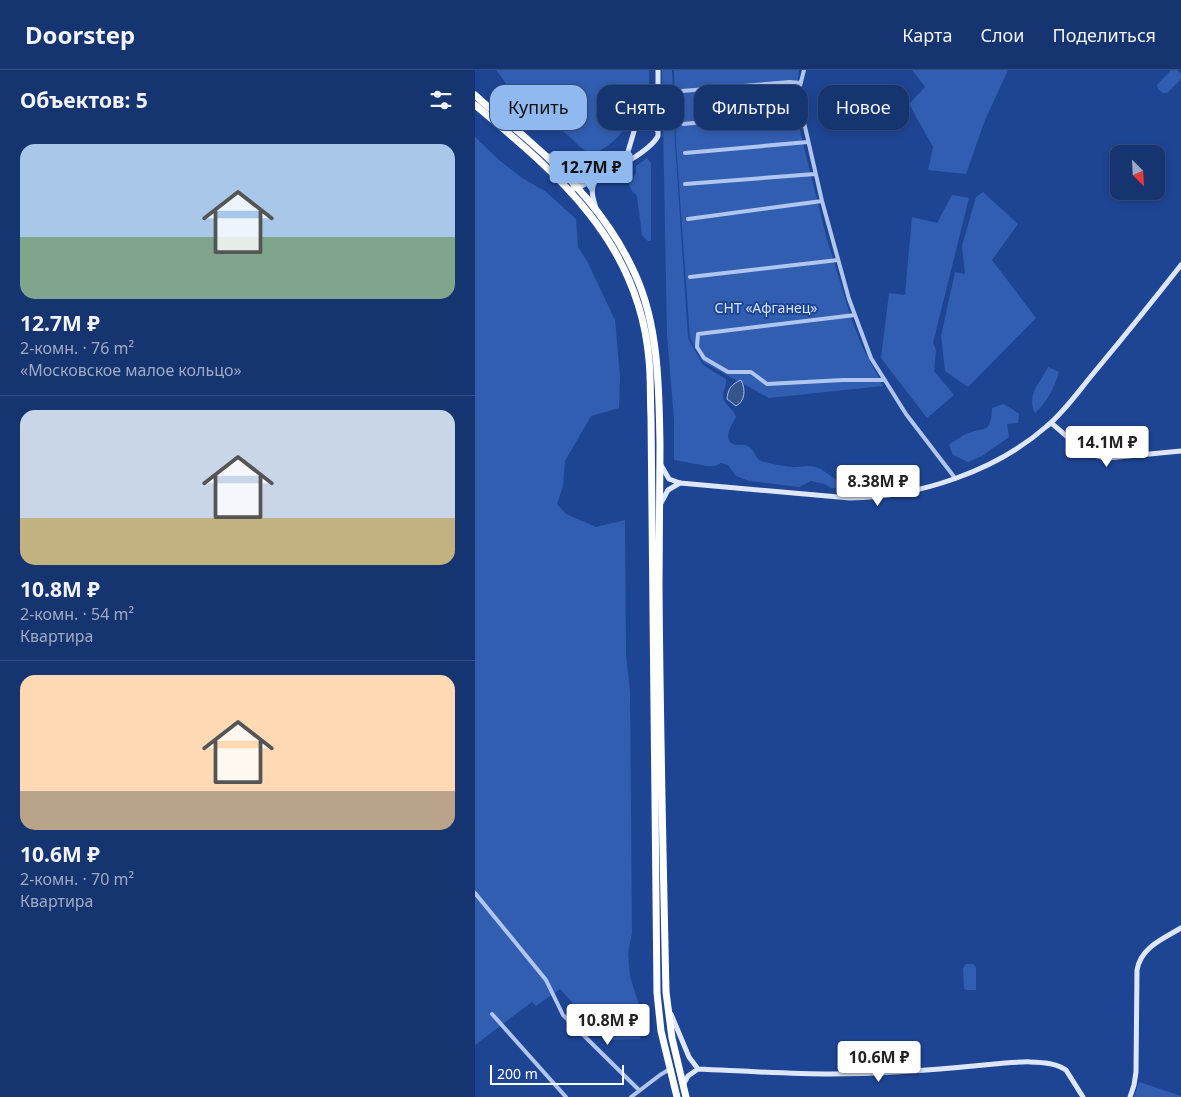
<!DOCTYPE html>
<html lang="ru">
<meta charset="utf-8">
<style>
:root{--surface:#16346f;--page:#1f3c74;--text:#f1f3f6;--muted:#9eaac3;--line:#354f82;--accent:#90b9f0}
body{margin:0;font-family:"Noto Sans",sans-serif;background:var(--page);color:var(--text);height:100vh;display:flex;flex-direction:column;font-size:19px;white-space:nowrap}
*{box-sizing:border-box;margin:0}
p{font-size:16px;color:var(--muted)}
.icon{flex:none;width:28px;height:28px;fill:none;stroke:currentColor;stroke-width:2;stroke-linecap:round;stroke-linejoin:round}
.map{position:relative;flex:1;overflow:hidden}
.panel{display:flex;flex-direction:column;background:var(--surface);width:475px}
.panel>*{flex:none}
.guide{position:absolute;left:15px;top:15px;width:475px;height:45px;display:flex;gap:10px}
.needle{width:32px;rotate:156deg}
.tools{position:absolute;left:635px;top:75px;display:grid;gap:10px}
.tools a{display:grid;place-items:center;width:55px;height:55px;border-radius:10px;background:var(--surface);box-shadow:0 2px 8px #0003,0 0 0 1px var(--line);font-size:25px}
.scale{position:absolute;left:15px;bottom:12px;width:134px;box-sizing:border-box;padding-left:5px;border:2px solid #fff;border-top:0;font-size:14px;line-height:18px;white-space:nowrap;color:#fff;-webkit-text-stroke:4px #1e4594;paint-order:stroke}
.price{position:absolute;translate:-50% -42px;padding:0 11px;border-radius:5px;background:#fff;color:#222;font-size:16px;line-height:32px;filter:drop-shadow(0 1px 2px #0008)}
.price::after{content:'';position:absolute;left:50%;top:30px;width:15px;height:11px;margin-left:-8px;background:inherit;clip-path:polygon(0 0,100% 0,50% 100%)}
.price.on{background:var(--accent);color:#111}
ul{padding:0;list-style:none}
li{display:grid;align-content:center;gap:10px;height:265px;padding:0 20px}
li+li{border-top:1px solid var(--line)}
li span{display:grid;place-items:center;height:155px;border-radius:15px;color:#555}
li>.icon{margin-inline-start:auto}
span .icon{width:90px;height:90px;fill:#fffc;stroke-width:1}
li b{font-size:21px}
h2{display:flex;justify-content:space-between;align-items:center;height:60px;padding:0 20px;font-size:21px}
.pill{padding:0 18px;border-radius:15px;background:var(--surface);box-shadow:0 2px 8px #0003,0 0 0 1px var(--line);font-size:18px;line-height:45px}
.pill.on{background:var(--accent);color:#111}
header{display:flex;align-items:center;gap:30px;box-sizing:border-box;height:70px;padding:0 25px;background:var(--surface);border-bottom:1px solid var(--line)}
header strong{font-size:24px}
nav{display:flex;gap:28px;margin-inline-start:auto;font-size:18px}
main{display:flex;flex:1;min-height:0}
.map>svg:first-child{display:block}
.green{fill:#325eb1}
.water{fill:#37538c;stroke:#a4bff0}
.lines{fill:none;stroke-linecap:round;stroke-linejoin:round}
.street{stroke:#b1c6ee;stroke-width:4}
.secondary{stroke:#dee7fa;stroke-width:5}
.highway{stroke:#fff;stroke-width:7}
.labels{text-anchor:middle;stroke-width:4;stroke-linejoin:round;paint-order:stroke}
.park-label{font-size:14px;fill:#d7e3fa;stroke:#1e4594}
</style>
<header>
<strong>Doorstep</strong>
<nav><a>Карта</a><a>Слои</a><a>Поделиться</a></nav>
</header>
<main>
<section class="panel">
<h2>Объектов: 5<svg class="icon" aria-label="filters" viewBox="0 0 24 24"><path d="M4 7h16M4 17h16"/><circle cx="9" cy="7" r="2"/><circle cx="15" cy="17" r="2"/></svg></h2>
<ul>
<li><span style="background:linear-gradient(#a9c7e8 60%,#7fa58c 0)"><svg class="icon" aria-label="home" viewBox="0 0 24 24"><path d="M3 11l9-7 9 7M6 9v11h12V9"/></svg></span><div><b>12.7M ₽</b><p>2-комн. · 76 m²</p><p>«Московское малое кольцо»</p></div></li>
<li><span style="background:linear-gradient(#c9d6e8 70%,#c2b280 0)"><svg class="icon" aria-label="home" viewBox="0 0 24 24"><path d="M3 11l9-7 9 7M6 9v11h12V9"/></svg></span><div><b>10.8M ₽</b><p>2-комн. · 54 m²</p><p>Квартира</p></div></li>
<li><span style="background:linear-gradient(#ffd9b3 75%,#b9a48a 0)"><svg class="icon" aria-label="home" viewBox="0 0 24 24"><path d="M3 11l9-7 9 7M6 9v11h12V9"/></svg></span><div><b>10.6M ₽</b><p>2-комн. · 70 m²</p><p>Квартира</p></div></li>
</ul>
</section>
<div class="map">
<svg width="706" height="1027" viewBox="0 0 706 1027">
<rect width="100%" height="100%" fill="#1e4594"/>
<path class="green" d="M21,0H174C174,13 176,27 165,35C150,59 143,73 116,85C103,77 98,68 86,60C78,55 69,53 61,48C45,37 33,15 21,0Z
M187,0H197L200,73L213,268L228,295L251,309C252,315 248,320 248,326C248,335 259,338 261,347C256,355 245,374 263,375C267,375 270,374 274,377C280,380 280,388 286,391C291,393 317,398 321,397C328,397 333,395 340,397C350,400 355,406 363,411V418H356L350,414L336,411L324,417L274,411L261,406L253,395L246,393L240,396H232L199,390V350L192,264Z
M199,0H324L320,41L351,166L377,251L387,276L408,316L294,328L228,292L215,268L201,73Z
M437,0H533L510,50L491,104L453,100L458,77L434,34L450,17Z
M696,0H702L706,4V9L692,23H688L683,19L682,15Z
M0,67L24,90L47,108L70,121L101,149L103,177L112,191L140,250L145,306L144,338L116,346L90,391L88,416L82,434L91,444L121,457L150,450L151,584L155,622L157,863L153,884L155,906L170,955L165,969L131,970L85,919L61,936L57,932L0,975Z
M172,88L176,93V171H173L167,165L162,126L157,121L154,115L161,103V96Z
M508,122L543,154L517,190L561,248L493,317L470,301L466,266L480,202L490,204L487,176L501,127Z
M477,125L494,128L458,273L461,280L459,301L479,325L452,348L406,288L414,223L430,225L437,147L462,153Z
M573,297L584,302C579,318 573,331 560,343C551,324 565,314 573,297Z
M528,334L537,339L544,344L543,353L532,354L534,367L507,386L493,392L478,385L474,375C479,371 485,367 491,364C510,356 516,365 517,338Z
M491,894H498L501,897V920H491L489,918L488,898Z
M664,1012L706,1026V1027H659Z"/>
<path class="water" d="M266,310C271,320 270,331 261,336L252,329C253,318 257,314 266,310Z"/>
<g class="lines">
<path class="street" d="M329,0L325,16V35L347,131L374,229L396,288L431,344L480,408
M207,21L315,12L326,13
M208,54L326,43
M210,83L333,72
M210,114L340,104
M213,149L347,131
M215,207L363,190
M380,245L223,264L222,277L229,288L253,302H276L292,314L368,310H410
M0,823L71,910L88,945L164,1020
M17,944L91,1027
M156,1027L185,1005L195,999"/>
<path class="secondary" d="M162,58L171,54H176L182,60
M74,86C87,93 105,107 121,101
M98,117L152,85L160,58L168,46L183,30
M95,120L103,118C123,107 173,85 183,66V0
M121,138C118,128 114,119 122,109
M576,353C593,366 610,387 633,388L706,381
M186,395L194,409L205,413L375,428C444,427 521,401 572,356C589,342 603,322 617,305C647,269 677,232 706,195
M186,433L193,420L205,413
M196,944L214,987L223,999
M208,1015L213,1006L223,999C267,1001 312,1004 356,1004C407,1004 458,1000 509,995C529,993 574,987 591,1000L608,1027
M655,1027L659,1015L661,1002L662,900C666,877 688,869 706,858"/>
<path class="highway" d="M0,25C17,41 35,54 52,69C96,107 136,150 160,204C184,256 184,319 185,375C185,422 184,469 184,515C185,651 188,787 191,922L197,968L211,1027
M0,35C84,105 164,172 174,290C176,309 175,328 176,347L182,923L186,961L202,1027"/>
</g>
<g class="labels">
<g class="park-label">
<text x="291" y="243">СНТ «Афганец»</text>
</g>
</g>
</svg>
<div class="tools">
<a><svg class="needle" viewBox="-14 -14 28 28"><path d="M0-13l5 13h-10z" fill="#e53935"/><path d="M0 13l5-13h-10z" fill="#9eaac3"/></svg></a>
</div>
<div class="scale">200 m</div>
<b class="price on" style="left:116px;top:123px">12.7M ₽</b>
<b class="price" style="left:632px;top:398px">14.1M ₽</b>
<b class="price" style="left:403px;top:437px">8.38M ₽</b>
<b class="price" style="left:133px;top:976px">10.8M ₽</b>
<b class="price" style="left:404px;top:1013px">10.6M ₽</b>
<div class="guide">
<a class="pill on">Купить</a>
<a class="pill">Снять</a>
<a class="pill">Фильтры</a>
<a class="pill">Новое</a>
</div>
</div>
</main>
